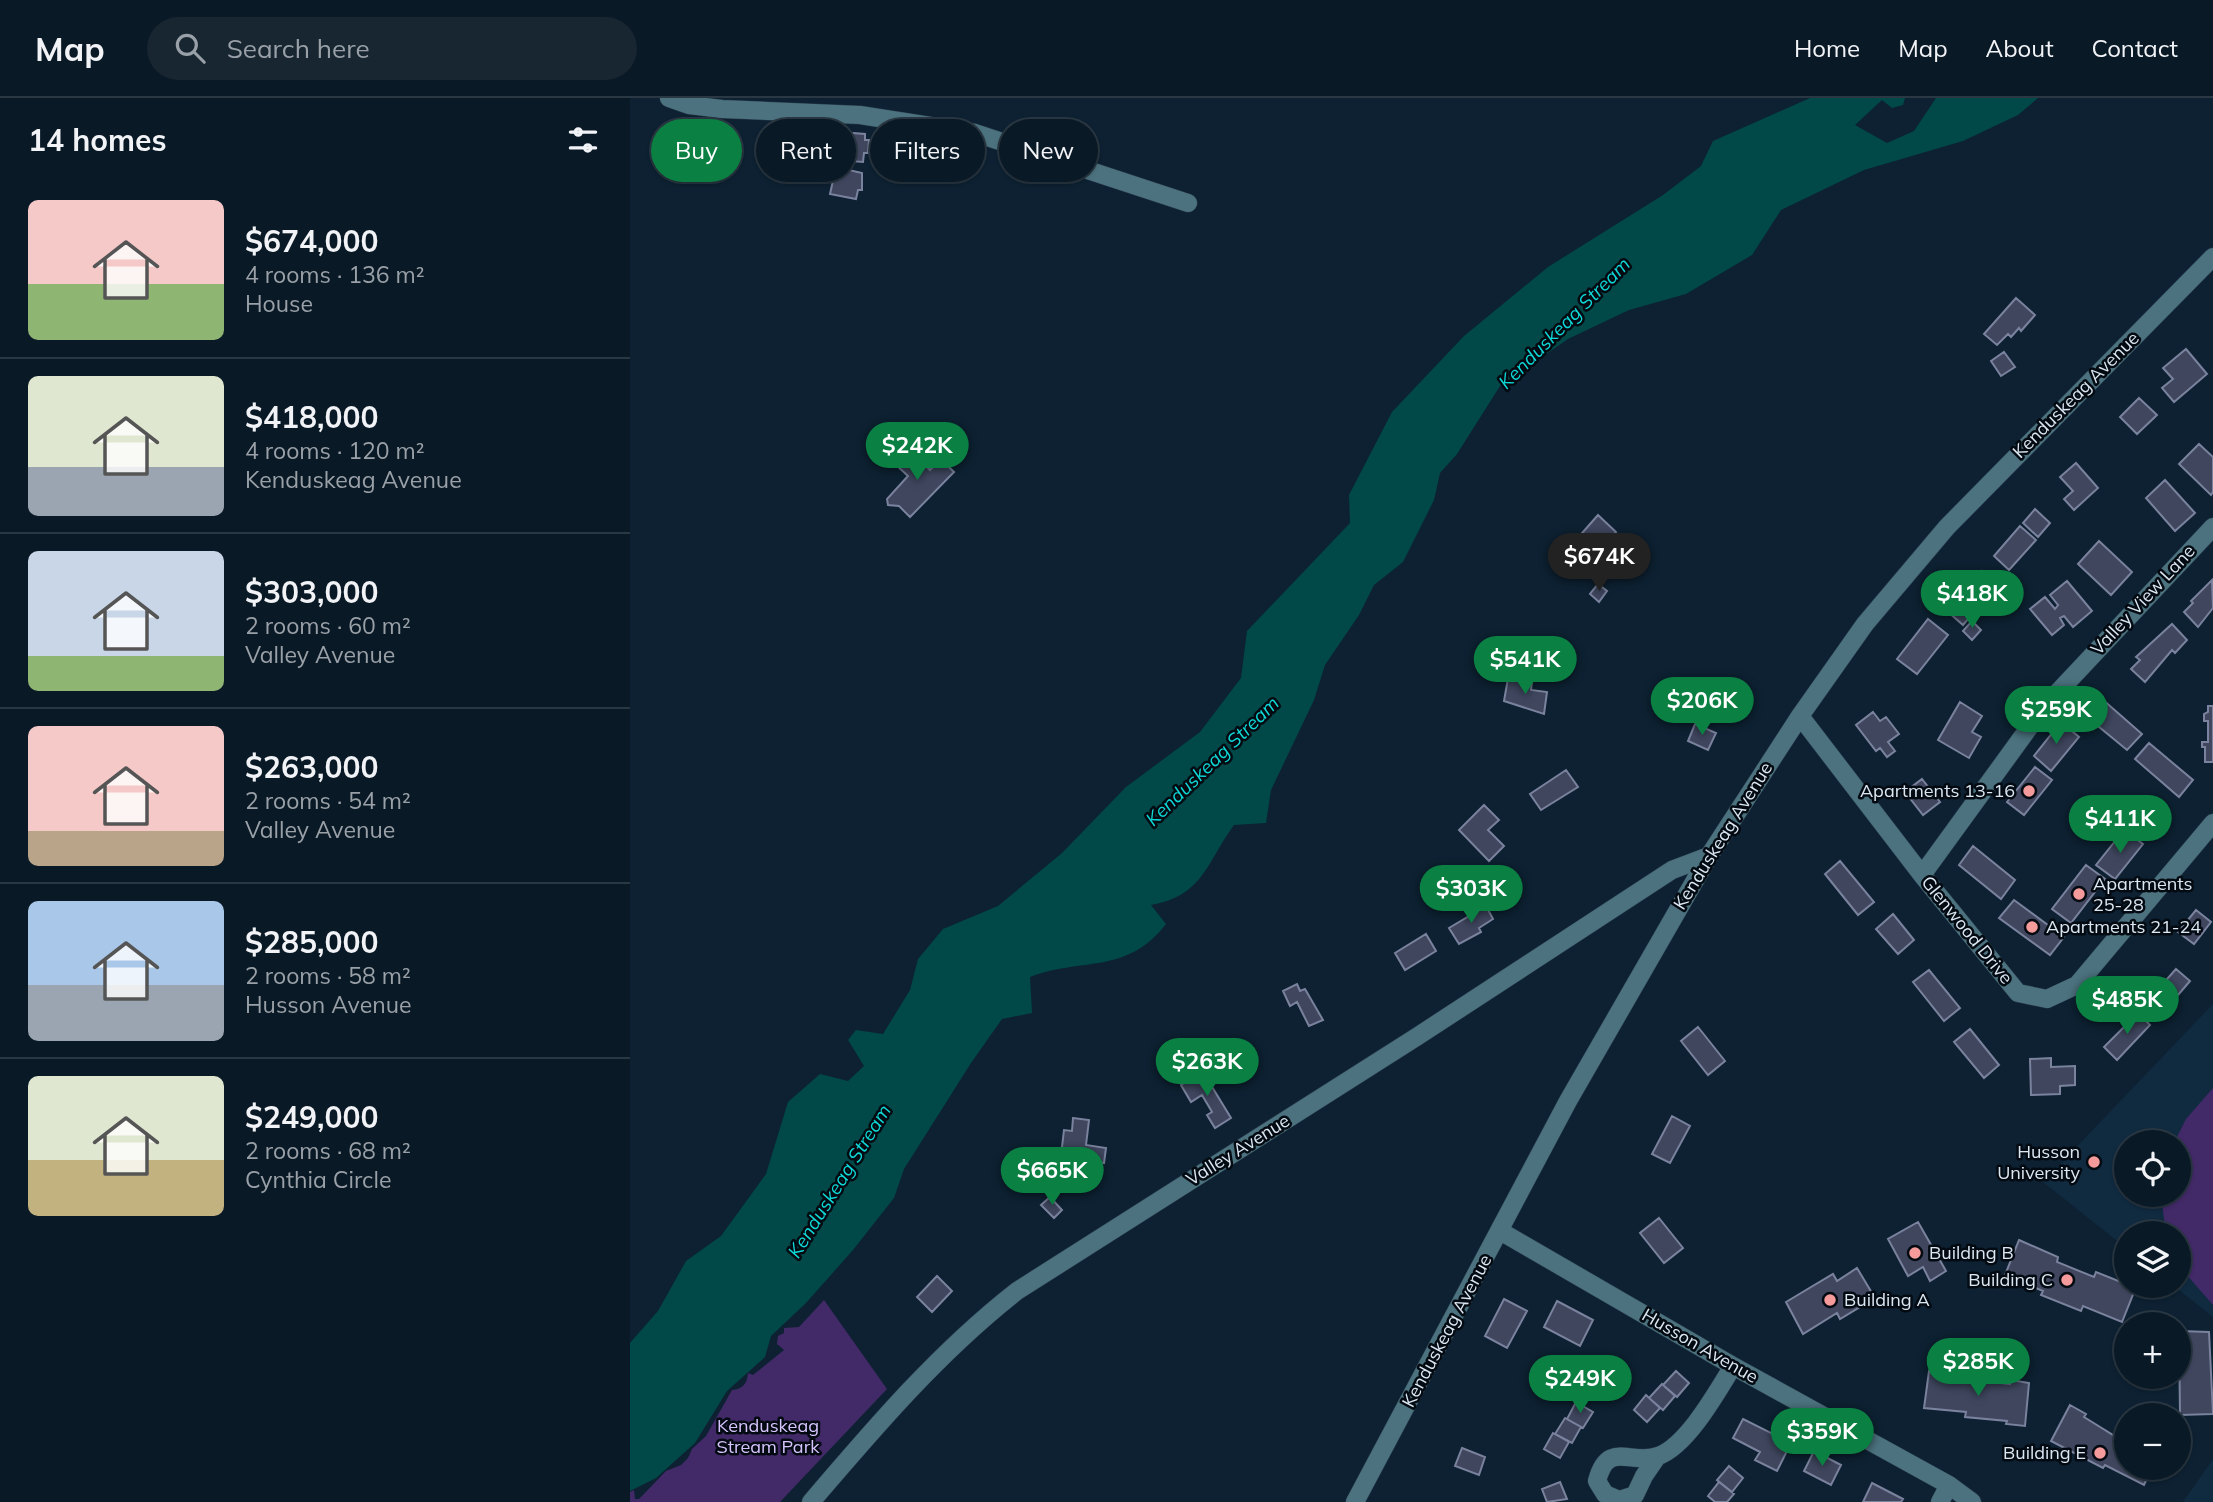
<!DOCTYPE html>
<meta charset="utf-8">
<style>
:root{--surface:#0a1926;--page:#182632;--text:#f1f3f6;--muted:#99a0a7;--line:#2a3843;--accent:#0b8043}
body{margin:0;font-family:Mulish,sans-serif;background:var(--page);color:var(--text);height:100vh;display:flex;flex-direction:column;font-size:26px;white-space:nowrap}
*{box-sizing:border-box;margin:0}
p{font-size:23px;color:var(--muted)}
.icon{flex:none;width:38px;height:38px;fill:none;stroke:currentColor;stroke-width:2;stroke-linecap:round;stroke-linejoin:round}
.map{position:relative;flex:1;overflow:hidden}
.sheet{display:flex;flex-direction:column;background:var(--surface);width:630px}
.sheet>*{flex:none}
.guide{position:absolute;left:21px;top:21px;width:665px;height:63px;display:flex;gap:14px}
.tools{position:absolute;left:1484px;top:1032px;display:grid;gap:14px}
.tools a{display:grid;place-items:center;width:77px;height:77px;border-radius:50%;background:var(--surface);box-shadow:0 2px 5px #0004,0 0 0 2px var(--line);font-size:35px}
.price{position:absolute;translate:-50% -60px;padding:0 16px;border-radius:24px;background:var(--accent);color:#fff;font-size:23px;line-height:46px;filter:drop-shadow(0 2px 4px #0008)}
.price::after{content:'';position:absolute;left:50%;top:42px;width:21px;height:16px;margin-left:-10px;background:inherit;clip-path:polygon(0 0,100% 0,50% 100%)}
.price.active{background:#222;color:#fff}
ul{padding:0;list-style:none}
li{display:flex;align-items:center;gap:21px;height:175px;padding:0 28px}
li+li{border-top:2px solid var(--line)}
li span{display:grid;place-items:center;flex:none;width:196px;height:140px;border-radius:10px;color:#555}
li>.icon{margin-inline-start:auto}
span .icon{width:84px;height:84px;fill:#fffc;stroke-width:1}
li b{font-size:30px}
h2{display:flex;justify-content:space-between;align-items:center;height:84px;padding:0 28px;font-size:30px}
.chip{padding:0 24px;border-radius:32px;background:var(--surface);box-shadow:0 2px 5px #0004,0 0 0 2px var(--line);font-size:24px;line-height:63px}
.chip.active{background:var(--accent);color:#fff}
header{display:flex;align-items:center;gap:42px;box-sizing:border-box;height:98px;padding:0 35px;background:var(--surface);border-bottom:2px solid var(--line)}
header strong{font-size:33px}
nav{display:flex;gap:38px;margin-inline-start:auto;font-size:24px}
.search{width:490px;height:63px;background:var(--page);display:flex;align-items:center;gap:18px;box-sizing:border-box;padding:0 24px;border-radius:38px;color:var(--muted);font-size:26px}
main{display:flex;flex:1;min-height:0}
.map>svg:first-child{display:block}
.built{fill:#102a40;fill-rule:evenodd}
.green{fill:#422967}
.water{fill:#004948}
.building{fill:#3f465e;stroke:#7a829d;stroke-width:2}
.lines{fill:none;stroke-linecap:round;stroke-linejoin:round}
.minor-casing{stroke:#2a3d4d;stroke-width:19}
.minor{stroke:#4b727e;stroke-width:18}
.poi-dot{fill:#f59b9c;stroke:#030a11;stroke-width:2.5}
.labels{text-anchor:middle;stroke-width:5;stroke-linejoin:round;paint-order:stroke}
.street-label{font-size:18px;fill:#dbe7f3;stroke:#030a11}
.poi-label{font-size:18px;fill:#dbe7f3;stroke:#030a11;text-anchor:end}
.park-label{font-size:18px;fill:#d7c4fe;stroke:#030a11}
.water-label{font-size:19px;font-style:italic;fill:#0ed9d7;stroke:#030a11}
</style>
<header>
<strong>Map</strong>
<div class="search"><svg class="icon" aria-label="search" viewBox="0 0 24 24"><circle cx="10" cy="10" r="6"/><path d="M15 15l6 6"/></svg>Search here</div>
<nav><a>Home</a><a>Map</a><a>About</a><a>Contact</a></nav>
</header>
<main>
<section class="sheet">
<h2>14 homes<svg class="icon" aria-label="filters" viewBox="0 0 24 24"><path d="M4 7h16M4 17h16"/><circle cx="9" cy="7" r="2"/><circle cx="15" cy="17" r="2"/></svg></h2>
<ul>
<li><span style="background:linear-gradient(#f6c9c9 60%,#8fb573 0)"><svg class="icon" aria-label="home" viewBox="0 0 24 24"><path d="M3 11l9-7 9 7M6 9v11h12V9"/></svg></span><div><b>$674,000</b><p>4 rooms · 136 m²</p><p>House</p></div></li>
<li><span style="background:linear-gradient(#dfe7d0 65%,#9aa5b1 0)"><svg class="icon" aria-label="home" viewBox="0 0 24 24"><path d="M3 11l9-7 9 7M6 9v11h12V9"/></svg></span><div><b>$418,000</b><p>4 rooms · 120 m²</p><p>Kenduskeag Avenue</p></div></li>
<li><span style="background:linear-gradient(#c9d6e8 75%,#8fb573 0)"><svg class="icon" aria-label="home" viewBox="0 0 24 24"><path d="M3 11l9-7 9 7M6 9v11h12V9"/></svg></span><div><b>$303,000</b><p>2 rooms · 60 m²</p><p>Valley Avenue</p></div></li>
<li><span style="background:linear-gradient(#f6c9c9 75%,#b9a48a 0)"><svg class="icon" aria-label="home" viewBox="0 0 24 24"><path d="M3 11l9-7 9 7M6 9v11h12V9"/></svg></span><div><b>$263,000</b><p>2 rooms · 54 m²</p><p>Valley Avenue</p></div></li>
<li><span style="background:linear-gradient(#a9c7e8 60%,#9aa5b1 0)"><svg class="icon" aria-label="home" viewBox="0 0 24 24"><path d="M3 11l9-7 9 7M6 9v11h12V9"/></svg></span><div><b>$285,000</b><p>2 rooms · 58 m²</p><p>Husson Avenue</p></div></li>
<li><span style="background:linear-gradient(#dfe7d0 60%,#c2b280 0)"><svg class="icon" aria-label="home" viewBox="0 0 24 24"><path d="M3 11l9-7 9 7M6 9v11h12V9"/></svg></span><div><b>$249,000</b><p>2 rooms · 68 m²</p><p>Cynthia Circle</p></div></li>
</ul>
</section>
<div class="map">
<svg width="1583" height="1404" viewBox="0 0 1583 1404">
<rect width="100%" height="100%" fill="#0d2132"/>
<path class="built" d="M1583,906V1219L1544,1188H1549V1136H1496V1150L1413,1084ZM1496,1045H1549V1097H1496Z
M1583,1361V1404H1553Z"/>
<path class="green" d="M1583,990V1207L1549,1168V1136H1536L1531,1097H1549V1045H1544L1556,1021Z
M194,1202L257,1291L150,1404H0V1394L4,1392L5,1401H9L36,1373L51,1367L58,1360L62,1351L76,1338L102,1292C113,1291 117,1286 118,1275L123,1277L154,1252L147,1246L148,1238L154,1235V1230L169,1229Z"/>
<path class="water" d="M1180,0H1275L1273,7L1262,10L1252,2L1225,27L1257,45L1284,33L1306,0H1408L1388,17L1333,43L1234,72L1151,112L1122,157L1056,196L999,212L938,241L870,288L827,356L810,375L804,402L773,464L744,487L729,517L695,567L684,602L641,692L636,725L604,727C577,764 573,798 521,807L536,826C497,877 452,859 400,879L402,915L372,921L341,965L274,1071L264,1100L223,1152L176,1205L141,1238L135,1259L97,1293L65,1345L26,1380L0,1393V1245L28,1213L56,1163L91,1138L136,1076L158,1004L190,976L218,983L234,968L218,942L226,932L253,936L280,892L288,861L313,831L368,808L432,755L496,689L570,634L611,580L617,533L720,425L719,397L762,314L834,238L918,169L1033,97L1071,68L1083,43Z"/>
<path class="building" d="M210,34L235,36V42H239L238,55H234L233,64L208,62Z
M206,69L232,75V92H228L226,101L200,96Z
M1386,200L1405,217L1391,233L1389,230L1381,239L1378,236L1367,247L1354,236Z
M1556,251L1577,276L1544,304L1532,290L1543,281L1533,270Z
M1374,254L1385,269L1371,278L1361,263Z
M1509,300L1527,317L1507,336L1490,319Z
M1569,346L1583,359V394L1581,397L1549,366Z
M278,350L300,372L311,361L324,374L280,419L269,408L258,407L257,401L278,378L264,365Z
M1446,365L1468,390L1444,412L1434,401L1443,393L1430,379Z
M1535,382L1565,415L1545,433L1516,400Z
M1405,411L1420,425L1408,439L1393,425Z
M968,417L986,434L956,468L938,451Z
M1390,428L1406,442L1379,472L1364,458Z
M1469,443L1502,474L1481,497L1448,466Z
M1352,473L1368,486L1333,527L1318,514Z
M1582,482L1583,510L1568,529L1554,514L1563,505L1561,503Z
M1437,483L1462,513L1443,529L1434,518L1430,520L1434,527L1422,537L1400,511L1415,499L1425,511L1428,507L1420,497Z
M968,486L977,493L969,504L960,496Z
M1298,521L1318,537L1287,576L1267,561Z
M1342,523L1351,532L1342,542L1333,533Z
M1542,526L1557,542L1545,555L1542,552L1515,584L1501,571L1510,562L1506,559Z
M878,580L902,584L901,592L917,594L914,616L874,603Z
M1472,601L1512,636L1497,652L1457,619Z
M1330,604L1352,618L1342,634L1351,639L1339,660L1308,642Z
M1578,608H1583V664H1575V649H1572V644H1578V623H1574V616L1578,614Z
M1243,614L1250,623L1256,619L1269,636L1258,644L1265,653L1257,659L1250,650L1246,653L1226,627Z
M1431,624L1449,639L1421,673L1404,658Z
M1065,626L1086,635L1078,652L1058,643Z
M1519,645L1563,682L1549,699L1505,661Z
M1405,669L1422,682L1394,717L1377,704Z
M936,672L948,689L911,712L900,696Z
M1292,681L1310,704L1293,717L1275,694Z
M854,707L869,722L858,732L874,748L859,763L829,732Z
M1494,732L1513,746L1485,781L1466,767Z
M1343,748L1385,782L1371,801L1329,767Z
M1210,763L1244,804L1228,817L1195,776Z
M1456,767L1475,781L1441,825L1422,811Z
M1384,802L1434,839L1420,857L1369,820Z
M856,808L863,821L849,830L851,834L829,846L819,830Z
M1566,812L1581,824L1564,846L1548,834Z
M1263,816L1284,842L1268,856L1246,831Z
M796,836L806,853L775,872L765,855Z
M1546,871L1560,883L1536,911L1522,898Z
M1299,872L1330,910L1314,923L1283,884Z
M667,886L670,893L675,891L693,922L679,928L667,904L660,908L653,893Z
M1508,915L1520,927L1487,962L1474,949Z
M1068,929L1095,963L1078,977L1051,943Z
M1340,931L1369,967L1354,980L1324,944Z
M1421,960V969L1445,968V987L1430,988V996L1401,997L1400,961Z
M573,974L601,1020L585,1030L577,1017L582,1014L572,997L561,1004L551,987Z
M1042,1018L1060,1028L1040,1065L1022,1056Z
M443,1020L459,1022L456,1047L476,1050L474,1065L452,1062L451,1069L430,1066L434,1032L442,1033Z
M420,1099L432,1112L424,1120L411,1107Z
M1029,1120L1053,1150L1034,1165L1010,1135Z
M1288,1124L1316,1173L1300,1183L1293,1169L1278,1178L1258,1141Z
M1389,1142L1428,1159L1427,1164L1464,1179L1466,1174L1496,1186V1188L1506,1189L1492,1224L1453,1208L1451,1213L1411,1197L1413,1193L1375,1177Z
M1227,1170L1245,1200L1210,1221L1207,1215L1173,1236L1156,1204L1203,1176L1207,1183Z
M307,1178L322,1193L302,1214L287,1199Z
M874,1201L897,1213L877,1250L855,1238Z
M927,1203L963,1222L950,1248L914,1229Z
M1549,1233L1579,1234L1583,1316L1550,1317Z
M1046,1273L1059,1285L1047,1299L1033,1287Z
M1299,1273L1341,1278V1282L1380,1286L1381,1282L1399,1285L1395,1328L1376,1326L1377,1323L1335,1319L1336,1314L1294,1310Z
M1032,1286L1045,1298L1033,1312L1019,1300Z
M1016,1297L1030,1310L1017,1324L1004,1312Z
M946,1304L963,1314L953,1330L937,1321Z
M1440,1307L1456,1316L1454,1319L1488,1340L1491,1335L1496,1338V1370H1522L1514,1387L1475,1367L1473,1370L1421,1343Z
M935,1320L951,1329L942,1345L925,1336Z
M1113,1321L1161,1345L1147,1373L1125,1362L1130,1354L1103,1340Z
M923,1335L939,1344L930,1360L914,1351Z
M832,1350L855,1359L849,1377L825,1368Z
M1184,1353L1211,1367L1201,1387L1174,1373Z
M1099,1368L1113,1380L1102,1394L1087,1382Z
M930,1384L937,1401L917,1404L912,1391Z
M1089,1384L1104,1396L1097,1404H1085L1078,1398Z
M1242,1385L1273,1401L1271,1404H1233Z"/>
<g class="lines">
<defs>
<path id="minor" d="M39,0L59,7L92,11L230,17L345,35L558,105
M1170,618L1292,777L1388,895L1417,901L1447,887L1583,725
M1292,777L1414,609L1583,429
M870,1133L1103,1268L1319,1387L1342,1404
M1027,1359L1014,1378L1005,1397L989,1402L975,1396L967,1383C978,1341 1001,1368 1028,1358C1057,1348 1087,1294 1103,1268
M181,1404C245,1329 309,1254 387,1193L788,938L1042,772L1079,758
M725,1404L938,1003L1079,758L1170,618L1235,526L1317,429L1583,159
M1310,1404L1319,1387"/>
</defs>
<use href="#minor" class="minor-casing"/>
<use href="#minor" class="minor"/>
</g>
<g class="poi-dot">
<circle cx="1399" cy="693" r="7"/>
<circle cx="1449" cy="796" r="7"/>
<circle cx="1402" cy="829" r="7"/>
<circle cx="1464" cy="1064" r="7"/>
<circle cx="1285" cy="1155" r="7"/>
<circle cx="1437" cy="1182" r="7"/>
<circle cx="1200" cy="1202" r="7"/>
<circle cx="1470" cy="1355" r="7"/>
</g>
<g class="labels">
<g class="street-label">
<text transform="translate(1446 297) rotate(-45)" y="6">Kenduskeag Avenue</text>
<text transform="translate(1513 502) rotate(-47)" y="6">Valley View Lane</text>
<text transform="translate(1093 738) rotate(-58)" y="6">Kenduskeag Avenue</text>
<text transform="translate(1337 832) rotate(51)" y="6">Glenwood Drive</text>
<text transform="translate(608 1052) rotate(-32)" y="6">Valley Avenue</text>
<text transform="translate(817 1233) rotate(-62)" y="6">Kenduskeag Avenue</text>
<text transform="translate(1070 1248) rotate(30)" y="6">Husson Avenue</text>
</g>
<g class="poi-label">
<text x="1385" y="699">Apartments 13-16</text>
<text x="1463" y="792" text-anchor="start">Apartments<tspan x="1463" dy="21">25-28</tspan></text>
<text x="1416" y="835" text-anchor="start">Apartments 21-24</text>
<text x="1450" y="1060">Husson<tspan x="1450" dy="21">University</tspan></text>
<text x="1299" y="1161" text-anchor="start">Building B</text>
<text x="1423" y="1188">Building C</text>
<text x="1214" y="1208" text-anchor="start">Building A</text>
<text x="1456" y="1361">Building E</text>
</g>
<g class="park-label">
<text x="138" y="1334">Kenduskeag<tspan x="138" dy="21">Stream Park</tspan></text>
</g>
<g class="water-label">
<text transform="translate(934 225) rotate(-45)" y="7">Kenduskeag Stream</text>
<text transform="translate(582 663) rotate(-44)" y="7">Kenduskeag Stream</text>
<text transform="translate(209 1083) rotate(-58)" y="7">Kenduskeag Stream</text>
</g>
</g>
</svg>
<div class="tools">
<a><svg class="icon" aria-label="locate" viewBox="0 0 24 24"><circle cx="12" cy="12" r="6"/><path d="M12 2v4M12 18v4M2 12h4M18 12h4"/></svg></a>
<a><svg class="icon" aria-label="layers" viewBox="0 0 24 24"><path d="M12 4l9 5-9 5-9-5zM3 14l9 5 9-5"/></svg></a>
<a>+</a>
<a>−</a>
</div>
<b class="price" style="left:287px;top:384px">$242K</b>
<b class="price active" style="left:969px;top:495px">$674K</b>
<b class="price" style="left:1342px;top:532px">$418K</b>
<b class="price" style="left:895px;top:598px">$541K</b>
<b class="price" style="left:1072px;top:639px">$206K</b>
<b class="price" style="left:1426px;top:648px">$259K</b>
<b class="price" style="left:1490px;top:757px">$411K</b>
<b class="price" style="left:841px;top:827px">$303K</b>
<b class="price" style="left:1497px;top:938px">$485K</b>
<b class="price" style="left:577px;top:1000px">$263K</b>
<b class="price" style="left:422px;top:1109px">$665K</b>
<b class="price" style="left:1348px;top:1300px">$285K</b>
<b class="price" style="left:950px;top:1317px">$249K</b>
<b class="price" style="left:1192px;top:1370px">$359K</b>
<div class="guide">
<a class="chip active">Buy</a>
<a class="chip">Rent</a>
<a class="chip">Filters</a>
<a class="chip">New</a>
</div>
</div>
</main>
